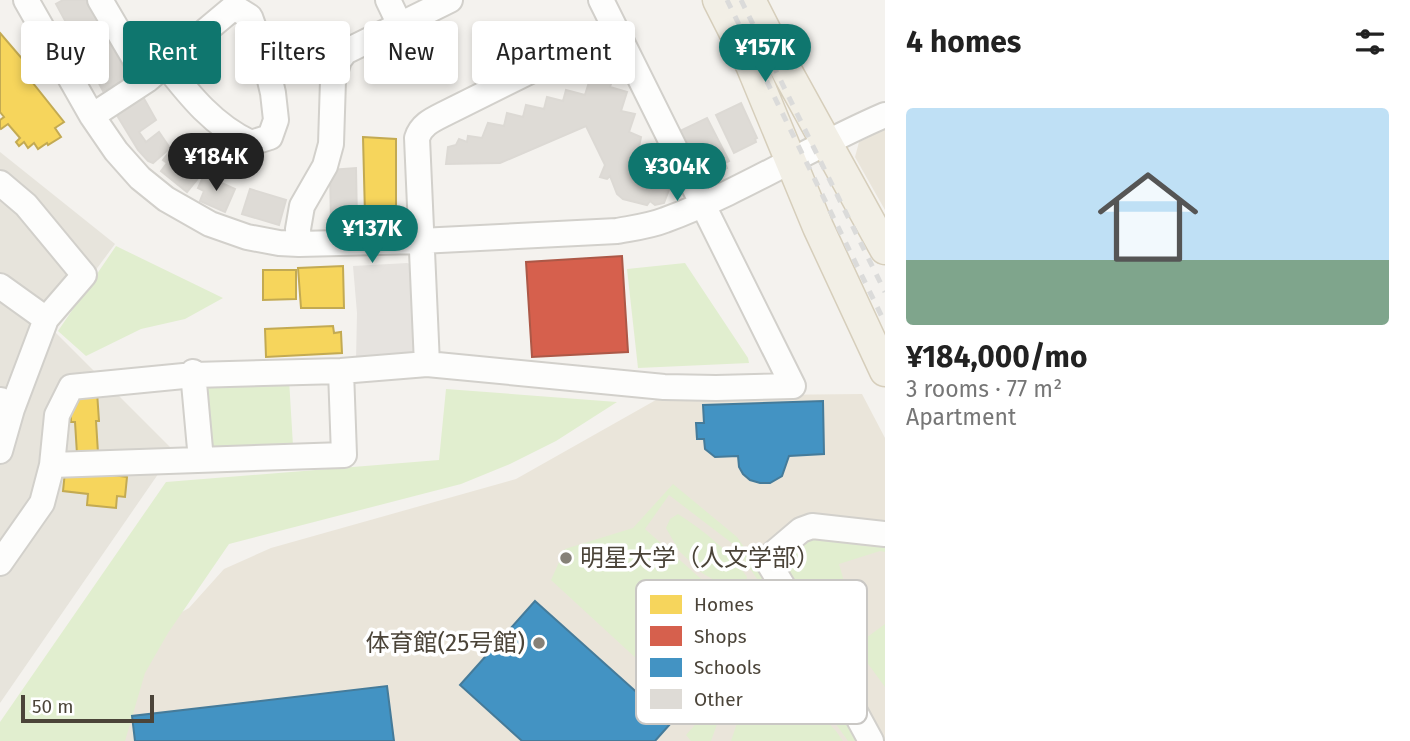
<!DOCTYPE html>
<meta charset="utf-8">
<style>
:root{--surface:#fff;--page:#f6f6f6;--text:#222;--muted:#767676;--line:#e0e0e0;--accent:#0f766e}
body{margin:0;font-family:"Fira Sans","Noto Sans JP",sans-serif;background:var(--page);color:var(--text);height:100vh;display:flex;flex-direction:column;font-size:26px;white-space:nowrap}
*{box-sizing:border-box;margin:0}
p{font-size:23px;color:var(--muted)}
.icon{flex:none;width:38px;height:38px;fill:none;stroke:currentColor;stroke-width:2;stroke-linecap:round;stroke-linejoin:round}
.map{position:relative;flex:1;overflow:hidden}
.details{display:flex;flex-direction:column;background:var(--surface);width:525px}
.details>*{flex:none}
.banner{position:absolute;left:21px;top:21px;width:665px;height:63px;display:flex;gap:14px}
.scale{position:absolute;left:21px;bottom:18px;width:133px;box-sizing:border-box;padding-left:7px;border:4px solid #4b4439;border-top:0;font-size:19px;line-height:24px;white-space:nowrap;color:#4b4439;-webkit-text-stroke:5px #fff;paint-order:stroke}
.price{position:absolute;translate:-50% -60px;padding:0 16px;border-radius:24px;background:var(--accent);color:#fff;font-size:23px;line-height:46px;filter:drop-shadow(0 2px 4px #0008)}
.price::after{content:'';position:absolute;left:50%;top:42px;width:21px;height:16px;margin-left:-10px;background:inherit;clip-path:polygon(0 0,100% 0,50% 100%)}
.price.on{background:#222;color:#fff}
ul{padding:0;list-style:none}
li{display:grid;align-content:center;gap:14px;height:371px;padding:0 21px}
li+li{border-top:2px solid var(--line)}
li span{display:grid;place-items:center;height:217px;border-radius:7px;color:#555}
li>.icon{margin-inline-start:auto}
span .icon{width:126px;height:126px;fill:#fffc;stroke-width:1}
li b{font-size:30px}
h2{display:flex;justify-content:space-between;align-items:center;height:84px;padding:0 21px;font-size:30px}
.pill{padding:0 24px;border-radius:7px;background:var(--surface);box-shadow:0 4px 10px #0003;font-size:24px;line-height:63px}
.pill.on{background:var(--accent);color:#fff}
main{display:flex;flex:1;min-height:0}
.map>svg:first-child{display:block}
.residential{fill:#e7e4dc}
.education{fill:#eae5da}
.green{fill:#e1eecf;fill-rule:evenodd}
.parking{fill:#e6e3df}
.homes{fill:#f6d55c;stroke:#c3aa52;stroke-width:2}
.shops{fill:#d6604d;stroke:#ac5847;stroke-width:2}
.schools{fill:#4393c3;stroke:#457b9a;stroke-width:2}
.building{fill:#dedbd6;stroke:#dcd9d4;stroke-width:2}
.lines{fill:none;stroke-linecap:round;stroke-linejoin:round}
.minor-casing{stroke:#d2d0cb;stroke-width:28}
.major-casing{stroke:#d6cebb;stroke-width:33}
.minor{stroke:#fdfdfc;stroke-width:24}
.major{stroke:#f2efe6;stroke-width:30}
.rail{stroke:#dbdbda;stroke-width:5;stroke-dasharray:9 9;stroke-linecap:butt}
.poi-dot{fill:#868178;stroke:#fff;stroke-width:2.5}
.labels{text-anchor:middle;stroke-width:7;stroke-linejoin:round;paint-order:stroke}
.poi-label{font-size:24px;fill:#4b4439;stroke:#fff;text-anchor:start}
.key{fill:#fff;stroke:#c9c7c4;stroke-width:2}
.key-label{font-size:19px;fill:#4b4439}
</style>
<main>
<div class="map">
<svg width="885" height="741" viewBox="0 0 885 741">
<rect width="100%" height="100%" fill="#f4f2ee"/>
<path class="residential" d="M0,152L115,244L52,329L174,451L0,703Z"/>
<path class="education" d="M885,129V210L855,157L859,142Z
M862,394L885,438V741H92L120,647L189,608L224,569L271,548L516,479L663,396Z"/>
<path class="green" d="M116,246L223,298L185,319L141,329L86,356L58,331Z
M685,263L748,358L749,363L638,368L627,269Z
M289,379L293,446L207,450L203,385Z
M446,389L617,402L556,441L510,464L461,484L229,544L168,633L145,673L125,741H0V722L166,482L439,460Z
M673,484L737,537L773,588L774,594L748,655L742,654L711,741H691L686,735L701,718L551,580L565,549L633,528ZM669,495L733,544L764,589L736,610L645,529Z
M678,514C704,531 730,551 747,577L744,588L735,592L702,573L679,551L666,528L670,519Z
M814,536L864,546L885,547V552L880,551L839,564L851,606L864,631L835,658L826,641L849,625L821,582L800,597L780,567L794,547Z
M783,604L860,741H848L838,727L766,649Z
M885,624V687L855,646Z
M761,652L836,731L843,741H731Z"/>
<path class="parking" d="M407,263L413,265L417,353L356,360L357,313L353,266Z"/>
<path class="homes" d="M0,33L30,68L25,73L64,122L55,128L61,137L48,145L47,143L38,149L34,143L28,148L24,142L19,146L16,142L20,138L8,124L1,129L0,128V120L4,117L0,112Z
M363,137L396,139V214L365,215Z
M343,266L344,308H301L298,268Z
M263,270H296V299L263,300Z
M333,326L334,333L341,332L342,353L266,357L265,329Z
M97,392L99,421H96L98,453L77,454L75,422H71L70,396Z
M65,472H91L127,477L125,497L117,496L116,508L87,505L88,494L63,491Z"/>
<path class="shops" d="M622,256L628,352L532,357L526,262Z"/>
<path class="schools" d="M823,401L824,454L789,456L782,476L770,483H760L750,480L743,474L739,467L738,456L715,457L705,449L704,439H697L696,423H704L703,405Z
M535,601L671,723L655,741H522L460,685Z
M387,686L394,741H135L132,716Z"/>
<path class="building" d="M63,0H87L129,77L103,91L56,4Z
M594,66L615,72L610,87L627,92L621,111L635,114L629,132L641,137L638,152L651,158L649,167L659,172L657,180L670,187L664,203L655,205L650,201L647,205L623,199L617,194L610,176L607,179L600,177L605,165L586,126L500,163L446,164L448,147L456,145L459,139L467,142L468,136L482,138L488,123L504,126L507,113L523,117L526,105L544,109L547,97L563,101L566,90L585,95Z
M142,95L156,120L139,132L146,142L159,132L170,148L153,163L148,161L138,150L115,112Z
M741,103L757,138L755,139L756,142L734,153L716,115Z
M707,118L729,161L725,163L727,168L703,180L678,132Z
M173,147L197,166L194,174L199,177L187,192L161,171L167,163L163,160Z
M356,168L357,222L331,223L330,170Z
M204,175L235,189L225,212L200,201L204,191L198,188Z
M250,189L286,200L279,225L242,214Z"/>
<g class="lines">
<defs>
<path id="minor" d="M26,0L92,116L116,151L140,178L166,199L210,224L247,237L279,243L299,244L420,241L617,231C633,228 650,226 665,220C741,192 810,147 885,115
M100,0L147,80
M388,0L400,25
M92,116L147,80L234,7L250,17L265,59L273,93L276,120L270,137L251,143C214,126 190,96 165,64
M0,183L26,205L84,275L46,319L12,409
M299,244L298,229L302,206L325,166L331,144L333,80L339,60L345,52L450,0
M0,286L46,319
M427,364L417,138C421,125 432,120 444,114L615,29
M193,372L201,460
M0,451L12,409L1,400
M52,465L344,455L341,371
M0,563L42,503L52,465L57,415L71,387L194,375L341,371L427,364L664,387L716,388L793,386L601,0
M871,741L817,642L768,562V558L801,530L812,526L885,534"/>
<path id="major" d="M718,0L751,65L818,227L885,371
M750,0L779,57L885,249"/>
</defs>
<use href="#minor" class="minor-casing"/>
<use href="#major" class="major-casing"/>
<use href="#minor" class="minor"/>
<use href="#major" class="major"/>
<path class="rail" d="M727,0L885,323
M741,0L885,292"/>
</g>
<g class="poi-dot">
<circle cx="566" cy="558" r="7"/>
<circle cx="539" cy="643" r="7"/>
</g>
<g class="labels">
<g class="poi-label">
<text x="580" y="566">明星大学（人文学部）</text>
<text x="525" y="651" text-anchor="end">体育館(25号館)</text>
</g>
</g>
<rect x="636" y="580" width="231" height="144" rx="10" class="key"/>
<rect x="650" y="595" width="32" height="19" fill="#f6d55c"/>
<rect x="650" y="626" width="32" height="20" fill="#d6604d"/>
<rect x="650" y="658" width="32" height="19" fill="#4393c3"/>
<rect x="650" y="689" width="32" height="20" fill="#dedbd6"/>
<g class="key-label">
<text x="694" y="611">Homes</text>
<text x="694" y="643">Shops</text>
<text x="694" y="674">Schools</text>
<text x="694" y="706">Other</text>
</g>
</svg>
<div class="scale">50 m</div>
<b class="price" style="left:765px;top:84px">¥157K</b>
<b class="price on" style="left:216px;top:193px">¥184K</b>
<b class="price" style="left:677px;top:203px">¥304K</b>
<b class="price" style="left:372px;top:265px">¥137K</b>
<div class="banner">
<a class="pill">Buy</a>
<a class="pill on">Rent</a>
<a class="pill">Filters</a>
<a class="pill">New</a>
<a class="pill">Apartment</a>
</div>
</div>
<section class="details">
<h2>4 homes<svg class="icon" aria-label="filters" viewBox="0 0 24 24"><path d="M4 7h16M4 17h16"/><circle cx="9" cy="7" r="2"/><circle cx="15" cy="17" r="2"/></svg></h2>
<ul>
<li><span style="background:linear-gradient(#bfe0f5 70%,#7fa58c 0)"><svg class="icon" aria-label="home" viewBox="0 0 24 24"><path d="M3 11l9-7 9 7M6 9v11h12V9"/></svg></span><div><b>¥184,000/mo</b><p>3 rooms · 77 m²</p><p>Apartment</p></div></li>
</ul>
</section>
</main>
